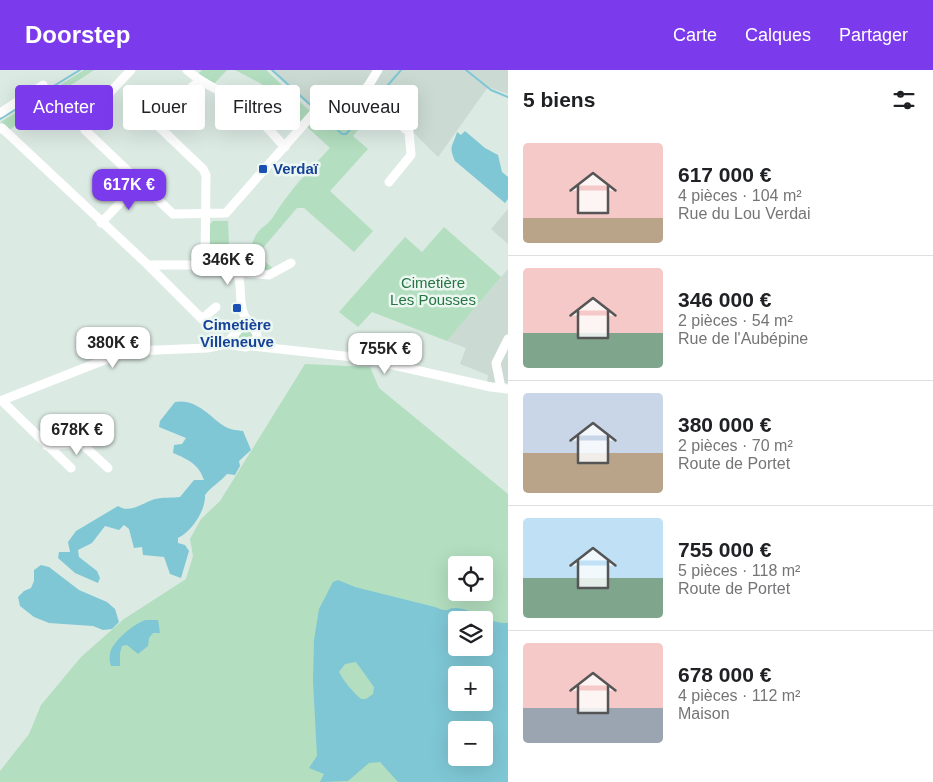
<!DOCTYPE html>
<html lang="fr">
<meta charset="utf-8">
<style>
:root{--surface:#fff;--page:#f6f6f6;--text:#202124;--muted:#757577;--line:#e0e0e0;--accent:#7c3aed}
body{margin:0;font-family:Helvetica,sans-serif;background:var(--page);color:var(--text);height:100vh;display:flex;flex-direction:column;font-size:19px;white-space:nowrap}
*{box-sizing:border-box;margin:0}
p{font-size:16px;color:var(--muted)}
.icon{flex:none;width:28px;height:28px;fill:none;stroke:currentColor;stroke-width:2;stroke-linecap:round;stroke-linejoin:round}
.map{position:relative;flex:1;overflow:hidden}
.panel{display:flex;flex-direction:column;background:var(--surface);width:425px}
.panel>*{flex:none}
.banner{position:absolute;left:15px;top:15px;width:418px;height:45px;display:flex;gap:10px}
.tools{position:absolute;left:448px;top:486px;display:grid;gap:10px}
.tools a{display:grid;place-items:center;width:45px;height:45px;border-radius:5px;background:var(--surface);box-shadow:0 5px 20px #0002;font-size:25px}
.price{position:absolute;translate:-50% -42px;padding:0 11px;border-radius:10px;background:#fff;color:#222;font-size:16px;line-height:32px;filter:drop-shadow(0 1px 2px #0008)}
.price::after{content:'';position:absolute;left:50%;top:30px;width:15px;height:11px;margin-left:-8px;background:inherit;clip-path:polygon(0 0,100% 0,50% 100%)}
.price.selected{background:var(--accent);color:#fff}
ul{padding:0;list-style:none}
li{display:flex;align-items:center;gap:15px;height:125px;padding:0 15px}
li+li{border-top:1px solid var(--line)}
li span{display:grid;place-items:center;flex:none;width:140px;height:100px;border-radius:5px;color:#555}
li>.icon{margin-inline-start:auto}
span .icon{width:60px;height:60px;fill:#fffc;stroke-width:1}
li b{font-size:21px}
h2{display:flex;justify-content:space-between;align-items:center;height:60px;padding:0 15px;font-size:21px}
.pill{padding:0 18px;border-radius:5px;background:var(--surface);box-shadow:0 5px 20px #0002;font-size:18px;line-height:45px}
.pill.selected{background:var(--accent);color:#fff}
header{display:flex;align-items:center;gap:30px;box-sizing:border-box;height:70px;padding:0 25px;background:var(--accent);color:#fff}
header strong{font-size:24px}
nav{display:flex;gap:28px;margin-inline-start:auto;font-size:18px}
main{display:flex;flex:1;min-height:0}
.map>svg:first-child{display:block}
.built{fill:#cbdad3}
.green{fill:#b3debf;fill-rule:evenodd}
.water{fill:#7fc7d5;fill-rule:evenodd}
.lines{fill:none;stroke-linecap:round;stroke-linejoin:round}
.stream{stroke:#7fc7d5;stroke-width:2}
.minor{stroke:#fff;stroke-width:9}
.transit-dot{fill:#1a4fb4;stroke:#edf7f2;stroke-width:2}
.labels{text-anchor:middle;stroke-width:5;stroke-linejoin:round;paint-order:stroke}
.transit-label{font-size:15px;font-weight:bold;fill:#164399;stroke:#edf7f2;text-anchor:start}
.park-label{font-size:15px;fill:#257444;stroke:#edf7f2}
</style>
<header>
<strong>Doorstep</strong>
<nav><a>Carte</a><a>Calques</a><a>Partager</a></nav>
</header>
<main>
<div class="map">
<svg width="508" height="712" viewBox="0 0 508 712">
<rect width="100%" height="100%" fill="#dceae4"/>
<path class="built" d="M271,0H508V24L488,17L438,87L378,27L342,65Z
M508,139V174L491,159Z
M508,199V313L487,312L488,305L460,294L466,278L447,271Z"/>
<path class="green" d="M84,0H94C71,16 49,26 30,46L27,44L10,60L1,52Z
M202,0H227L213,15L198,4Z
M235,0H266L312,43L302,54L260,13Z
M362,32L375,40L353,66L368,79L330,121L373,161L354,182L304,138H297L257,185L275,200L274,202L239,197L233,192L210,189V154L213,151H228L229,174H252C259,155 265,159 273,147C289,121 309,100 330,78L307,57L328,35L351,36Z
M444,157L501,207L447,271L372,242L358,257L339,242L405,167L422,182Z
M248,259L254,264L253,272L241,273L238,266L240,262Z
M305,294L370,297L379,318L508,424V712H0V701L29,664L41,635L81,587L124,549L186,509L193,486L190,469L201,449L220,431ZM456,495H484V522H456ZM456,550H484V578H456ZM456,605H484V632H456ZM456,660H484V688H456Z"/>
<path class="water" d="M465,61L485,78L498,85L502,102L508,107V129L505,133L455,91C448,75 453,77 457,62L461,65Z
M175,332C196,328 209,346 224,356C230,360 236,360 243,361L251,380L239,391L240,396L235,405L227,404C220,412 212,416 205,425C206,440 192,461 178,468V473L185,475L189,481L181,508L170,504L164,487L143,485L142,477L134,478L129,459L124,455L119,460L105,456L92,473L78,480L79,487L97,501L100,508L98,513L75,503L58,488L59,482H70L68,472L76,461L118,436C130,444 142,433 155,429C163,427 172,428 180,427L194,410H204C199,394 187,389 173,383L174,375L182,374L186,368L159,357L160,351Z
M41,495L49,497L79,520L107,532L115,539L119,552L112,559L103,560L93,556L49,553L34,547L20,536L18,527L24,521L31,518L34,511V500Z
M338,510L355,517L435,537C451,544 445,537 457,538C475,540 489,554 508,553V712H398L380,692L369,693L348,711L320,712L324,704L309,698L317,686L313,611L314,570L319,539L333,512ZM456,550H484V578H456ZM356,592L374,617L373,624L366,629H361C352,621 345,613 339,602L345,594ZM456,605H484V632H456ZM456,660H484V688H456Z
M146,550H158L160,563H153L149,568L148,576L138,584L127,575L122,576L120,583V596H111C110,593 109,588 110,584C111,572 136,552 146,550Z"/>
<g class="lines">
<path class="stream" d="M272,0L315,39
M466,0L491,20L508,27
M376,29L401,0
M318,42L342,64H346L372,35
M0,49L80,0"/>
<path class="minor" d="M131,0L85,49V60L173,144L226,143L320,36C332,25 345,37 357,29C366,22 372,9 378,0
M187,0C202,14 220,20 237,31C255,43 270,61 285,77
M199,11L183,25L158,52V56L203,99L206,105L205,194
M363,23L409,62L411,85L389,112
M0,43L43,15
M0,59L2,58L148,195H228C246,203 237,225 243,242C246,251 254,256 257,265L255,274L246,277L226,274L207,278L133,281L112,287L0,331
M101,153L139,113
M148,195L202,249L216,237
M238,202L269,205L291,193
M226,274L240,258L251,256
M252,276L362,288L491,317L508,319
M501,318L496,293L508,269
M2,331L71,398
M47,376L81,373L108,398"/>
</g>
<g class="transit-dot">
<rect x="258" y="94" width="10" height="10" rx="2.5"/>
<rect x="232" y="233" width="10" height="10" rx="2.5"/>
</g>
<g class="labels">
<g class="transit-label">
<text x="273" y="104">Verdaï</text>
<text x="237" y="260" text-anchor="middle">Cimetière<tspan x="237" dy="17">Villeneuve</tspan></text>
</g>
<g class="park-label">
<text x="433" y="218">Cimetière<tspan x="433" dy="17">Les Pousses</tspan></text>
</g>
</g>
</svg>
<div class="tools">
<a><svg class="icon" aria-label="locate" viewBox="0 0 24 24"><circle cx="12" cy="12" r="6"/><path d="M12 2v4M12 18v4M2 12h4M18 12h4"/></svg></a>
<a><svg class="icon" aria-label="layers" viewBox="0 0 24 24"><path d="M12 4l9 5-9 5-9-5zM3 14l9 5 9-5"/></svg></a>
<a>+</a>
<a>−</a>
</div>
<b class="price selected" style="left:129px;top:141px">617K €</b>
<b class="price" style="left:228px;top:216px">346K €</b>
<b class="price" style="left:113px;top:299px">380K €</b>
<b class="price" style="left:385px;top:305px">755K €</b>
<b class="price" style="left:77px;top:386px">678K €</b>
<div class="banner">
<a class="pill selected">Acheter</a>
<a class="pill">Louer</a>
<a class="pill">Filtres</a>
<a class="pill">Nouveau</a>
</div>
</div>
<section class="panel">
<h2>5 biens<svg class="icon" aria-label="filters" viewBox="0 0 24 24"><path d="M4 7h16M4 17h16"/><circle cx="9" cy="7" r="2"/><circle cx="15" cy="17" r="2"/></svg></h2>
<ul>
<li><span style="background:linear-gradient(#f6c9c9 75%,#b9a48a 0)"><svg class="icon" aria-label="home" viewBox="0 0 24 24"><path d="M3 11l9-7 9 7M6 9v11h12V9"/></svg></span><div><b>617 000 €</b><p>4 pièces · 104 m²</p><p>Rue du Lou Verdai</p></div></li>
<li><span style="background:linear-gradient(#f6c9c9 65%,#7fa58c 0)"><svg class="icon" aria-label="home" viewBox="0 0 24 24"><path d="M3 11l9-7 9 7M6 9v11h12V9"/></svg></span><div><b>346 000 €</b><p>2 pièces · 54 m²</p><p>Rue de l'Aubépine</p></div></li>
<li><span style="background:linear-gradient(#c9d6e8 60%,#b9a48a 0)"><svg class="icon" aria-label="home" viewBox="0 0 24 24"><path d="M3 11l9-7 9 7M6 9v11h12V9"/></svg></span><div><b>380 000 €</b><p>2 pièces · 70 m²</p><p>Route de Portet</p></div></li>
<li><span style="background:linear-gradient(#bfe0f5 60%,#7fa58c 0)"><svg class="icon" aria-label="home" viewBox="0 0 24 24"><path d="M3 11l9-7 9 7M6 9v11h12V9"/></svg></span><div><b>755 000 €</b><p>5 pièces · 118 m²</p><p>Route de Portet</p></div></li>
<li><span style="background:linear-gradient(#f6c9c9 65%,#9aa5b1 0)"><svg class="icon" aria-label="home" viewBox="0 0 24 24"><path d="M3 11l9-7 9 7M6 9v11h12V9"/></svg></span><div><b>678 000 €</b><p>4 pièces · 112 m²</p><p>Maison</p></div></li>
</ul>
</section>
</main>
